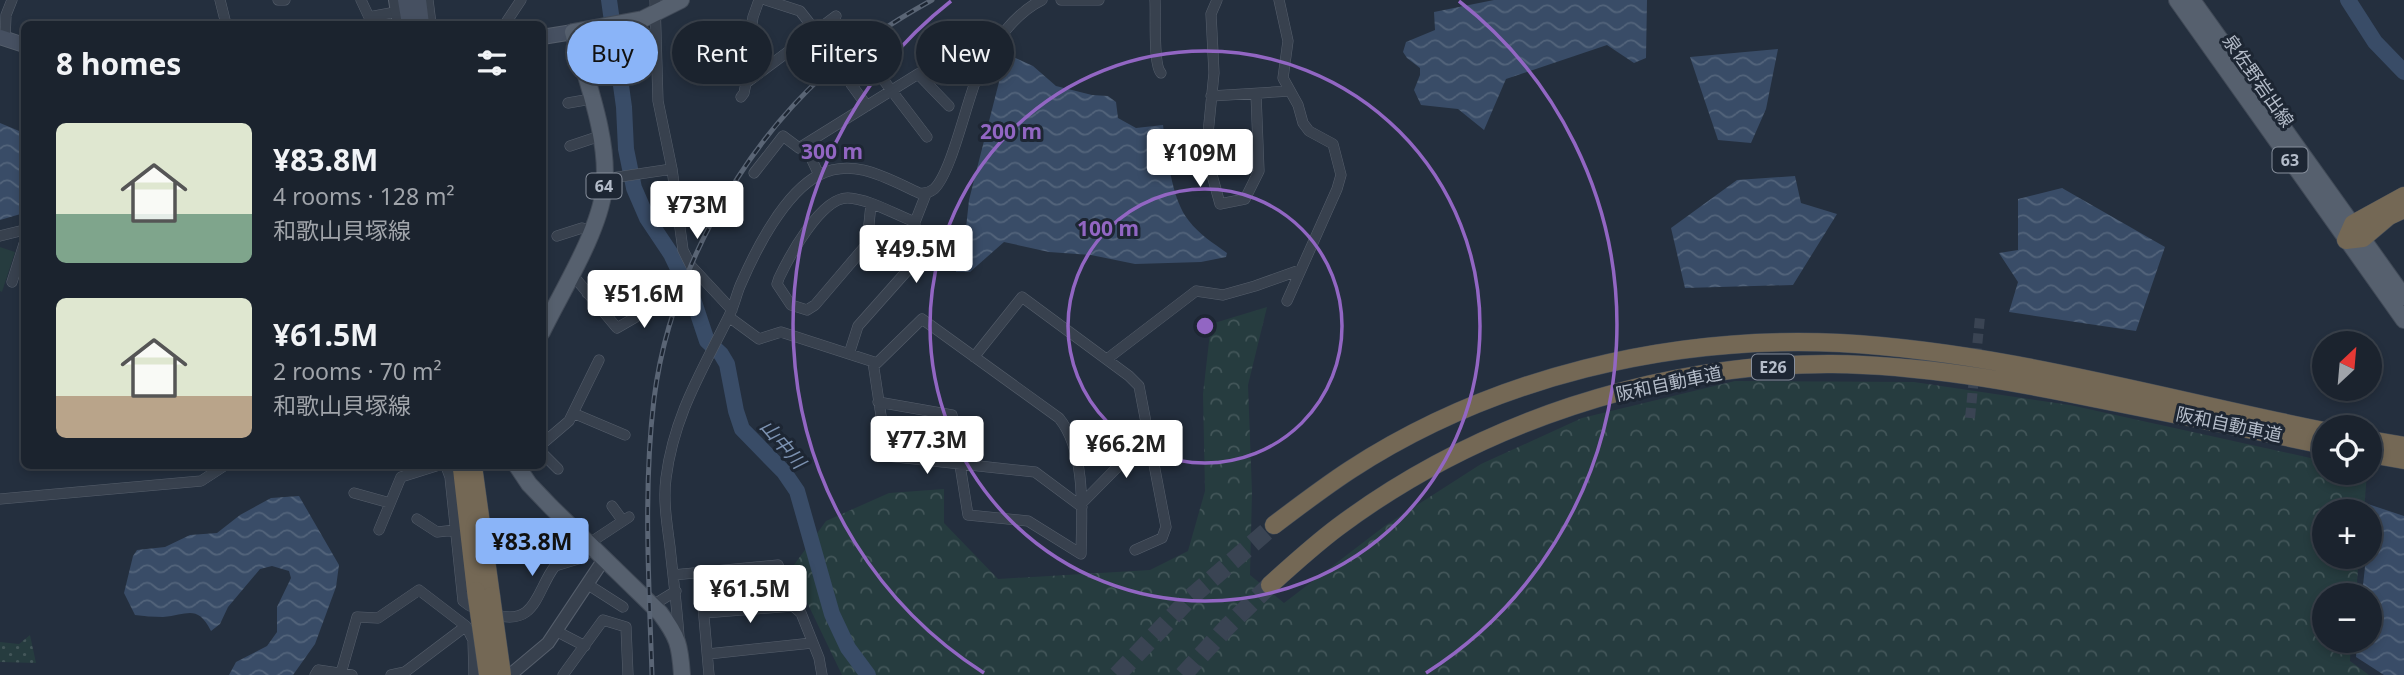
<!DOCTYPE html>
<meta charset="utf-8">
<style>
:root{--surface:#1b232e;--page:#282f3a;--text:#f1f3f6;--muted:#a0a4aa;--line:#39404a;--accent:#8ab4f8}
body{margin:0;font-family:"Noto Sans","Noto Sans JP",sans-serif;background:var(--page);color:var(--text);height:100vh;display:flex;flex-direction:column;font-size:26px;white-space:nowrap}
*{box-sizing:border-box;margin:0}
p{font-size:23px;color:var(--muted)}
.icon{flex:none;width:38px;height:38px;fill:none;stroke:currentColor;stroke-width:2;stroke-linecap:round;stroke-linejoin:round}
.map{position:relative;flex:1;overflow:hidden}
.side{position:absolute;left:21px;top:21px;width:525px;height:448px;display:flex;flex-direction:column;background:var(--surface);border-radius:10px;box-shadow:0 4px 10px #0003,0 0 0 2px var(--line)}
.side>*{flex:none}
.banner{position:absolute;left:567px;top:21px;width:665px;height:63px;display:flex;gap:14px}
.needle{width:46px;rotate:26deg}
.buttons{position:absolute;left:2312px;top:331px;display:grid;gap:14px}
.buttons a{display:grid;place-items:center;width:70px;height:70px;border-radius:50%;background:var(--surface);box-shadow:0 4px 10px #0003,0 0 0 2px var(--line);font-size:35px}
.price{position:absolute;translate:-50% -60px;padding:0 16px;border-radius:7px;background:#fff;color:#222;font-size:23px;line-height:46px;filter:drop-shadow(0 2px 4px #0008)}
.price::after{content:'';position:absolute;left:50%;top:42px;width:21px;height:16px;margin-left:-10px;background:inherit;clip-path:polygon(0 0,100% 0,50% 100%)}
.price.selected{background:var(--accent);color:#111}
ul{padding:0;list-style:none}
li{display:flex;align-items:center;gap:21px;height:175px;padding:0 35px}
li span{display:grid;place-items:center;flex:none;width:196px;height:140px;border-radius:10px;color:#555}
li>.icon{margin-inline-start:auto}
span .icon{width:84px;height:84px;fill:#fffc;stroke-width:1}
li b{font-size:30px}
h2{display:flex;justify-content:space-between;align-items:center;height:84px;padding:0 35px;font-size:30px}
.tag{padding:0 24px;border-radius:32px;background:var(--surface);box-shadow:0 4px 10px #0003,0 0 0 2px var(--line);font-size:24px;line-height:63px}
.tag.selected{background:var(--accent);color:#111}
.map>svg:first-child{display:block}
.forest{fill:url(#forest-crowns)}
.park{fill:url(#park-dots)}
.garden{fill:#263c3f}
.water{fill:url(#water-waves)}
.lines{fill:none;stroke-linecap:round;stroke-linejoin:round}
.river{stroke:#394c67;stroke-width:16}
.minor-tunnel{stroke:#3a4453;stroke-width:10;stroke-dasharray:10 5;stroke-linecap:butt}
.motorway-tunnel{stroke:#3a4453;stroke-width:18;stroke-dasharray:18 9;stroke-linecap:butt}
.minor-casing{stroke:#565f6c;stroke-width:11}
.tertiary-casing{stroke:#565f6c;stroke-width:14}
.secondary-casing{stroke:#565f6c;stroke-width:16}
.primary-casing{stroke:#414a57;stroke-width:18}
.motorway-casing{stroke:#434c59;stroke-width:19}
.minor{stroke:#38414e;stroke-width:10}
.tertiary{stroke:#38414e;stroke-width:12}
.secondary{stroke:#465061;stroke-width:14}
.primary{stroke:#56606e;stroke-width:16}
.motorway{stroke:#746855;stroke-width:18}
.rail-casing{stroke:#5a6575;stroke-width:5}
.rail{stroke:#1d2633;stroke-width:2.5;stroke-dasharray:8;stroke-linecap:butt}
.motorway-bridge-casing{stroke:#434c59;stroke-width:19;stroke-linecap:butt}
.motorway-bridge{stroke:#746855;stroke-width:18}
.ring{fill:none;stroke:#9266c3;stroke-width:3.5}
.labels{text-anchor:middle;stroke-width:6;stroke-linejoin:round;paint-order:stroke}
.shield{fill:#1d2633;stroke:#878f9c;stroke-width:2}
.shield-label{font-size:16px;font-weight:bold;fill:#b4bcc9}
.street-label{font-size:18px;fill:#b4bcc9;stroke:#1d2633}
.water-label{font-size:19px;font-style:italic;fill:#7c92b1;stroke:#1d2633}
.centre{fill:#9266c3;stroke:#1d2633;stroke-width:3.5}
.ring-label{font-size:21px;text-anchor:middle;font-weight:bold;fill:#9266c3;stroke:#1d2633;stroke-width:6;stroke-linejoin:round;paint-order:stroke}
</style>
<div class="map">
<svg width="2404" height="675" viewBox="0 0 2404 675">
<defs>
<pattern id="forest-crowns" width="20" height="18" patternUnits="userSpaceOnUse" patternTransform="scale(1.75)"><rect width="20" height="18" fill="#263c3f"/><path d="M2 6a3 3 0 1 1 6 0M12 15a3 3 0 1 1 6 0" fill="none" stroke="#435659"/></pattern>
<pattern id="park-dots" width="8" height="8" patternUnits="userSpaceOnUse" patternTransform="scale(1.75)"><rect width="8" height="8" fill="#263c3f"/><path d="M2 2h.1M6 6h.1" fill="none" stroke="#435659" stroke-width="1.8" stroke-linecap="round"/></pattern>
<pattern id="water-waves" width="16" height="10" patternUnits="userSpaceOnUse" patternTransform="scale(1.75)"><rect width="16" height="10" fill="#394c67"/><path d="M0 5q4-4 8 0t8 0" fill="none" stroke="#53647b"/></pattern>
</defs>
<rect width="100%" height="100%" fill="#242f3e"/>
<path class="forest" d="M1267,307L1248,385L1252,492L1250,575L1284,603L1386,525L1481,464L1582,418L1735,381L1914,382L2070,405L2324,461V472L2367,473L2364,511H2324V556L2359,557L2356,595H2324V640L2351,641L2350,661L2369,675H842L791,569L826,521L889,493L944,489V523L998,579L1150,570L1188,551L1205,491L1203,394L1211,324Z"/>
<path class="park" d="M30,635L36,663L0,662V642L19,644Z"/>
<path class="garden" d="M0,247L15,252L2,292L0,291Z"/>
<path class="water" d="M1494,0H1647L1646,58L1634,63L1607,45L1506,79L1484,130L1458,109L1421,105L1414,90L1420,75V68L1407,58L1403,52L1406,42L1435,30L1434,12Z
M1778,49L1766,109L1751,143L1718,140L1690,57Z
M1013,57L1033,66L1056,86L1092,95L1108,96L1116,102L1118,118L1136,128L1163,125C1167,153 1171,199 1189,221C1199,234 1213,243 1227,253L1226,257L1201,262L1135,264L1091,255L1049,252L1004,242L970,272H956L955,263L965,237L969,200L1000,78Z
M0,123L24,133V213L0,220Z
M1795,176L1801,203L1837,214L1793,285L1685,288L1671,228L1737,180Z
M2062,188L2165,247L2136,331L2009,312L2018,282L1999,253L2018,250V199Z
M299,496L339,565L336,587L315,644L293,675H229L236,662L267,646L277,632V607L291,578L289,571L272,566L260,569L228,607L220,624L211,631C197,604 188,615 163,617C154,617 144,616 135,615L124,593L133,556L137,550L165,547L190,535L217,533L240,515L271,498Z
M2368,504L2404,516V675H2384L2356,657L2357,641L2370,640V595H2362L2366,557L2370,556Z"/>
<g class="lines">
<path class="river" d="M609,0L624,107L626,149L634,188L647,218L671,254L694,302L707,341L721,354L727,364L736,411L742,429L784,472L797,491L832,614L848,648L868,675
M2348,0L2375,42L2404,72"/>
<path class="minor-tunnel" d="M1970,418L1980,317"/>
<path class="motorway-tunnel" d="M1117,675L1190,598L1274,525
M1183,675L1228,626L1270,585"/>
<defs>
<path id="minor" d="M220,0L226,24
M278,0H285
M361,0L369,17L396,12
M428,0L431,24
M655,0L658,101L672,169L683,250L691,266L732,310
M759,0L753,17L749,45L729,61L746,83L836,16
M766,0L800,11L815,30
M1061,0H1099
M1155,0C1156,16 1153,65 1161,73
M1217,0L1211,14L1214,73L1207,144L1209,164L1220,204L1245,199L1259,171L1256,94
M1279,0L1288,41L1283,78L1298,105L1303,123L1309,131L1333,144L1341,175L1337,189L1287,301
M505,24L521,0
M5,39L6,15L12,0
M882,58L872,65L927,137
M585,76L656,62
M862,77L851,84L867,106
M1211,96L1290,91
M741,97L744,93L746,83
M568,103L591,99
M805,145L819,175
M570,146L600,136
M754,173L783,136L799,148L918,74L949,106
M605,179L672,169
M871,204L867,244L815,305L807,310L791,305L777,284L779,278C789,257 821,197 848,198C869,199 894,214 915,222
M0,236L24,230
M557,236L582,228L592,231
M571,273L617,328L636,317L638,312L627,280L587,293
M12,282L24,244
M729,317L759,339L781,332L877,363L922,319L1059,418C1086,451 1082,512 1081,554L1028,521L968,515L952,415L878,402
M849,354L858,326L914,263L915,222L926,194
M974,357L1022,297L1129,376L1139,386L1166,527L1162,538L1135,550
M1107,359L1196,291L1223,295L1255,286L1300,270
M873,362L887,456L1035,472L1082,507
M573,413L625,435
M542,444L569,421L599,360
M542,453L558,469
M446,466L450,477L463,601C472,609 482,611 493,614C537,628 536,590 555,566L578,559L594,549
M354,493L390,503
M0,499L201,481L224,466
M1082,503L1148,436
M612,506L623,521
M417,519L437,532L456,530
M379,530L401,477L436,466
M588,544L629,517
M700,571L709,675
M673,575L778,565L793,606L801,613L819,658L822,675
M587,584L623,607
M653,605L676,591
M704,613L793,606
M556,631L585,646
M679,637C677,607 673,577 670,547C667,524 663,501 666,478C674,415 702,371 729,316C734,306 736,296 740,286C755,251 784,193 819,175C854,157 888,179 919,193C925,194 929,193 934,189C952,172 967,99 979,72C992,45 1015,13 1042,0
M708,654L812,643
M341,673L357,617L378,618L419,590L466,626L473,640L474,675
M315,675L318,670L352,675
M391,675L405,672L466,626
M563,675L603,620L626,627L628,675"/>
<path id="tertiary" d="M395,0L399,24
M510,675L548,643L604,559"/>
<path id="secondary" d="M405,0L409,24
M419,0L422,24
M0,37L24,45
M542,37L573,32"/>
<path id="primary" d="M2177,0L2404,320
M2192,0L2404,297
M542,332C562,291 599,232 604,189C610,140 586,79 573,32L643,19L681,0
M517,466L529,484L551,507L660,613C678,637 680,645 682,675"/>
<path id="motorway" d="M2346,240L2353,224L2404,196
M2346,240L2363,238L2389,216L2404,209
M2370,440L2404,446
M2370,454L2404,460
M473,466L491,596
M462,469L476,591
M1274,525C1299,506 1324,487 1350,470C1493,377 1670,335 1840,343C2004,352 2164,399 2324,431
M1270,585C1292,565 1314,545 1338,527C1477,423 1658,363 1832,364C1921,365 2011,381 2098,399C2174,414 2249,429 2324,445"/>
</defs>
<use href="#minor" class="minor-casing"/>
<use href="#tertiary" class="tertiary-casing"/>
<use href="#secondary" class="secondary-casing"/>
<use href="#primary" class="primary-casing"/>
<use href="#motorway" class="motorway-casing"/>
<use href="#minor" class="minor"/>
<use href="#tertiary" class="tertiary"/>
<use href="#secondary" class="secondary"/>
<use href="#primary" class="primary"/>
<use href="#motorway" class="motorway"/>
<defs>
<path id="rail" d="M652,675C649,584 643,490 654,399C669,279 737,153 827,72C859,44 894,21 932,0"/>
</defs>
<use href="#rail" class="rail-casing"/>
<use href="#rail" class="rail"/>
<defs>
<path id="motorway-bridge" d="M476,591L488,675
M491,596L502,675"/>
</defs>
<use href="#motorway-bridge" class="motorway-bridge-casing"/>
<use href="#motorway-bridge" class="motorway-bridge"/>
</g>
<g class="ring">
<circle cx="1205" cy="326" r="137"/>
<circle cx="1205" cy="326" r="275"/>
<path d="M984 673A412 412 0 0 1 951 1M1459 1A412 412 0 0 1 1426 673"/>
</g>
<g class="labels">
<g class="shield">
<rect x="2272.5" y="147.5" width="35" height="25" rx="5"/>
<rect x="586.5" y="173.5" width="35" height="25" rx="5"/>
<rect x="1752" y="354.5" width="42" height="25" rx="5"/>
</g>
<g class="shield-label">
<text x="2290" y="166">63</text>
<text x="604" y="192">64</text>
<text x="1773" y="373">E26</text>
</g>
<g class="street-label">
<text transform="translate(2258 81) rotate(55)" y="6">泉佐野岩出線</text>
<text transform="translate(1669 384) rotate(-12)" y="6">阪和自動車道</text>
<text transform="translate(2229 425) rotate(12)" y="6">阪和自動車道</text>
</g>
<g class="water-label">
<text transform="translate(783 444) rotate(49)" y="7">山中川</text>
</g>
</g>
<circle cx="1205" cy="326" r="10" class="centre"/>
<g class="ring-label">
<text x="1011" y="139">200 m</text>
<text x="832" y="159">300 m</text>
<text x="1108" y="236">100 m</text>
</g>
</svg>
<div class="buttons">
<a><svg class="needle" viewBox="-14 -14 28 28"><path d="M0-13l5 13h-10z" fill="#e53935"/><path d="M0 13l5-13h-10z" fill="#a0a4aa"/></svg></a>
<a><svg class="icon" aria-label="locate" viewBox="0 0 24 24"><circle cx="12" cy="12" r="6"/><path d="M12 2v4M12 18v4M2 12h4M18 12h4"/></svg></a>
<a>+</a>
<a>−</a>
</div>
<b class="price" style="left:1200px;top:189px">¥109M</b>
<b class="price" style="left:697px;top:241px">¥73M</b>
<b class="price" style="left:916px;top:285px">¥49.5M</b>
<b class="price" style="left:644px;top:330px">¥51.6M</b>
<b class="price" style="left:927px;top:476px">¥77.3M</b>
<b class="price" style="left:1126px;top:480px">¥66.2M</b>
<b class="price selected" style="left:532px;top:578px">¥83.8M</b>
<b class="price" style="left:750px;top:625px">¥61.5M</b>
<div class="banner">
<a class="tag selected">Buy</a>
<a class="tag">Rent</a>
<a class="tag">Filters</a>
<a class="tag">New</a>
</div>
<section class="side">
<h2>8 homes<svg class="icon" aria-label="filters" viewBox="0 0 24 24"><path d="M4 7h16M4 17h16"/><circle cx="9" cy="7" r="2"/><circle cx="15" cy="17" r="2"/></svg></h2>
<ul>
<li><span style="background:linear-gradient(#dfe7d0 65%,#7fa58c 0)"><svg class="icon" aria-label="home" viewBox="0 0 24 24"><path d="M3 11l9-7 9 7M6 9v11h12V9"/></svg></span><div><b>¥83.8M</b><p>4 rooms · 128 m²</p><p>和歌山貝塚線</p></div></li>
<li><span style="background:linear-gradient(#dfe7d0 70%,#b9a48a 0)"><svg class="icon" aria-label="home" viewBox="0 0 24 24"><path d="M3 11l9-7 9 7M6 9v11h12V9"/></svg></span><div><b>¥61.5M</b><p>2 rooms · 70 m²</p><p>和歌山貝塚線</p></div></li>
</ul>
</section>
</div>
